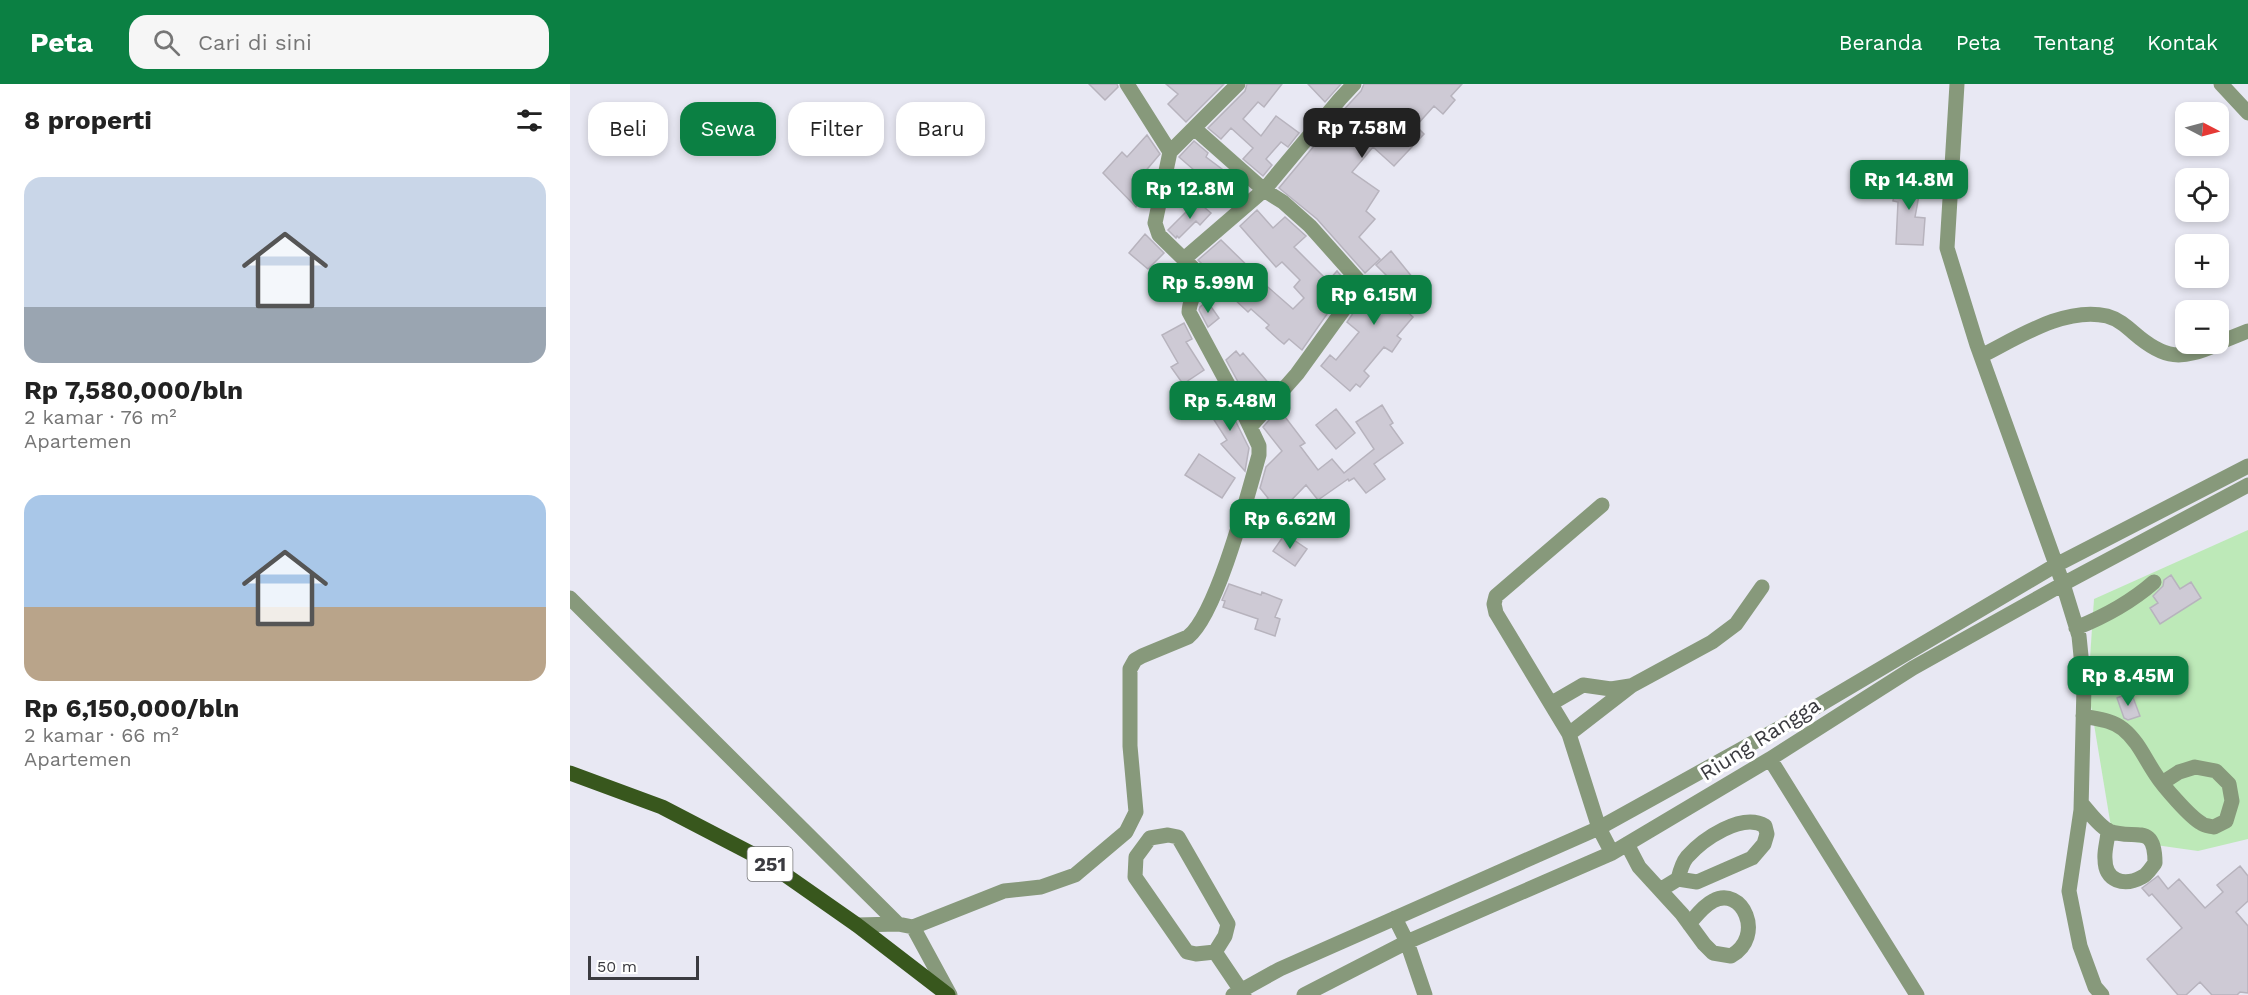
<!DOCTYPE html>
<html lang="id">
<meta charset="utf-8">
<style>
:root{--surface:#fff;--page:#f6f6f6;--text:#222;--muted:#767676;--accent:#0b8043}
body{margin:0;font-family:"Work Sans",sans-serif;background:var(--page);color:var(--text);height:100vh;display:flex;flex-direction:column;font-size:22px;white-space:nowrap}
*{box-sizing:border-box;margin:0}
p{font-size:20px;color:var(--muted)}
.icon{flex:none;width:33px;height:33px;fill:none;stroke:currentColor;stroke-width:2;stroke-linecap:round;stroke-linejoin:round}
.map{position:relative;flex:1;overflow:hidden}
.sheet{display:flex;flex-direction:column;background:var(--surface);width:570px}
.sheet>*{flex:none}
.top-card{position:absolute;left:18px;top:18px;width:570px;height:54px;display:flex;gap:12px}
.needle{width:39px;rotate:96deg}
.controls{position:absolute;left:1605px;top:18px;display:grid;gap:12px}
.controls a{display:grid;place-items:center;width:54px;height:54px;border-radius:12px;background:var(--surface);box-shadow:0 3px 9px #0003;font-size:30px}
.scale{position:absolute;left:18px;bottom:15px;width:111px;box-sizing:border-box;padding-left:6px;border:3px solid #3b3b40;border-top:0;font-size:16px;line-height:21px;white-space:nowrap;color:#3b3b40;-webkit-text-stroke:4px #fff;paint-order:stroke}
.price{position:absolute;translate:-50% -51px;padding:0 14px;border-radius:12px;background:var(--accent);color:#fff;font-size:20px;line-height:39px;filter:drop-shadow(0 2px 3px #0008)}
.price::after{content:'';position:absolute;left:50%;top:36px;width:18px;height:14px;margin-left:-9px;background:inherit;clip-path:polygon(0 0,100% 0,50% 100%)}
.price.active{background:#222;color:#fff}
ul{padding:0;list-style:none}
li{display:grid;align-content:center;gap:12px;height:318px;padding:0 24px}
li span{display:grid;place-items:center;height:186px;border-radius:18px;color:#555}
li>.icon{margin-inline-start:auto}
span .icon{width:108px;height:108px;fill:#fffc;stroke-width:1}
li b{font-size:26px}
h2{display:flex;justify-content:space-between;align-items:center;height:72px;padding:0 24px;font-size:26px}
.chip{padding:0 21px;border-radius:18px;background:var(--surface);box-shadow:0 3px 9px #0003;font-size:21px;line-height:54px}
.chip.active{background:var(--accent);color:#fff}
header{display:flex;align-items:center;gap:36px;box-sizing:border-box;height:84px;padding:0 30px;background:var(--accent);color:#fff}
header strong{font-size:28px}
nav{display:flex;gap:33px;margin-inline-start:auto;font-size:21px}
.search{width:420px;height:54px;background:var(--page);display:flex;align-items:center;gap:15px;box-sizing:border-box;padding:0 21px;border-radius:18px;color:var(--muted);font-size:22px}
main{display:flex;flex:1;min-height:0}
.map>svg:first-child{display:block}
.green{fill:#bde9b8}
.building{fill:#cecad5;stroke:#b7b3bd;stroke-width:1.5}
.lines{fill:none;stroke-linecap:round;stroke-linejoin:round}
.minor{stroke:#87997b;stroke-width:15}
.major{stroke:#38571d;stroke-width:15}
.labels{text-anchor:middle;stroke-width:6;stroke-linejoin:round;paint-order:stroke}
.shield{fill:#fff;stroke:#767679;stroke-width:1.5}
.shield-label{font-size:20px;font-weight:bold;fill:#3b3b40}
.street-label{font-size:21px;fill:#3b3b40;stroke:#fff}
</style>
<header>
<strong>Peta</strong>
<div class="search"><svg class="icon" aria-label="search" viewBox="0 0 24 24"><circle cx="10" cy="10" r="6"/><path d="M15 15l6 6"/></svg>Cari di sini</div>
<nav><a>Beranda</a><a>Peta</a><a>Tentang</a><a>Kontak</a></nav>
</header>
<main>
<section class="sheet">
<h2>8 properti<svg class="icon" aria-label="filters" viewBox="0 0 24 24"><path d="M4 7h16M4 17h16"/><circle cx="9" cy="7" r="2"/><circle cx="15" cy="17" r="2"/></svg></h2>
<ul>
<li><span style="background:linear-gradient(#c9d6e8 70%,#9aa5b1 0)"><svg class="icon" aria-label="home" viewBox="0 0 24 24"><path d="M3 11l9-7 9 7M6 9v11h12V9"/></svg></span><div><b>Rp 7,580,000/bln</b><p>2 kamar · 76 m²</p><p>Apartemen</p></div></li>
<li><span style="background:linear-gradient(#a9c7e8 60%,#b9a48a 0)"><svg class="icon" aria-label="home" viewBox="0 0 24 24"><path d="M3 11l9-7 9 7M6 9v11h12V9"/></svg></span><div><b>Rp 6,150,000/bln</b><p>2 kamar · 66 m²</p><p>Apartemen</p></div></li>
</ul>
</section>
<div class="map">
<svg width="1678" height="911" viewBox="0 0 1678 911">
<rect width="100%" height="100%" fill="#e8e8f3"/>
<path class="green" d="M1678,446V755L1628,767L1543,755L1518,604L1524,515Z"/>
<path class="building" d="M519,0H547L548,3L535,16Z
M596,0H654L616,38L598,20L608,10Z
M677,0H712L694,23L688,18L673,35L691,52L706,32L729,49L718,63L711,58L696,75L702,81L693,92L673,75L683,64L661,44L651,55L638,44L675,7Z
M738,0H771L755,18Z
M794,0H892L881,12L885,16L873,30L864,22L846,42L854,50L824,82L803,63L782,88L809,107L796,127L805,135L789,153L810,175L795,189L747,135L709,104L759,44L776,57L784,49L768,32L791,7Z
M577,51L590,70L573,90L583,99L582,105L566,123L533,89L552,68L557,73Z
M624,57L638,69L636,73L676,103L664,117L642,99L630,113L614,98L624,86L609,73Z
M1327,91L1352,95L1345,133L1355,134L1353,161L1326,160L1328,118L1323,117Z
M627,117L641,129L630,141L626,137L609,154L607,152L606,154L598,146Z
M687,126L703,144L715,133L736,152L724,163L758,197L767,187L778,200L732,266L719,255L714,260L709,256L696,244L699,241L681,225L678,228L663,214L670,205L647,183L638,191L634,182L628,176L651,156L692,196L691,197L723,225L734,214L724,203L730,196L712,178L706,183L670,142Z
M575,150L594,169L578,185L559,169Z
M821,167L847,199L828,216L833,222L832,223L843,233L827,252L831,255L822,268L814,263L794,287L799,292L790,303L786,300L780,307L751,282L760,271L766,276L789,248L777,238L790,219L793,222L821,196L806,181Z
M637,217L649,234L638,243L629,226L630,223Z
M614,239L622,255L616,258L634,286L613,300L601,283L608,279L592,251Z
M666,267L670,272L673,269L701,302L693,309L695,311L683,325L656,276Z
M654,314L679,364L675,387L651,360L657,356L637,325Z
M812,321L823,339L820,341L833,359L804,380L815,395L796,409L784,394L779,397L778,395L748,416L736,401L705,433L693,420L698,414L690,404L696,383L712,367L693,343L709,325L735,359L730,362L748,386L762,375L774,389L804,365L786,338Z
M766,325L785,349L766,365L746,341Z
M629,370L665,394L652,414L615,391Z
M715,450L737,465L725,482L703,467Z
M1601,491L1610,505L1621,498L1631,514L1590,540L1580,524L1588,519L1583,512L1593,502L1594,496Z
M659,500L691,511L692,508L712,516L705,533L710,535L705,552L685,545L688,535L653,523L655,517L652,516Z
M1561,608L1570,632L1558,636L1554,634L1547,614Z
M1670,782L1678,792V817L1666,828L1678,842V909L1670,908L1667,911H1642L1630,898L1616,911H1608L1577,875L1612,844L1582,810L1579,812L1572,804L1588,792L1598,805L1609,795L1635,824L1653,808L1647,801Z"/>
<g class="lines">
<path class="minor" d="M557,0L600,68
M1387,0L1377,164L1407,261L1493,500L1509,552L1514,602L1511,726L1499,807L1510,862L1525,903L1532,911
M1651,0L1678,29
M624,44L668,0
M614,175L694,106L713,118L740,142L789,197L787,207L727,290L680,343
M1648,259L1678,247
M1411,272C1447,254 1495,222 1537,232C1548,235 1556,242 1564,249C1595,276 1611,276 1648,260
M1032,421L926,512L924,520L926,529L999,650L1029,744L1042,769
M0,514L328,840
M1506,544C1536,532 1560,519 1584,498
M982,619L1013,601L1041,605L1060,602
M1513,632C1527,635 1542,636 1553,645C1568,657 1575,675 1586,691C1593,702 1620,733 1631,739C1634,742 1640,742 1644,743L1656,737L1662,717L1659,700L1646,687L1625,683L1609,688L1592,699
M999,650L1061,602L1142,558L1166,540L1192,503
M1200,675L1347,911
M1512,720C1519,728 1529,742 1539,747C1564,757 1585,737 1585,779C1581,784 1577,791 1572,793C1554,803 1535,797 1535,775C1534,766 1538,756 1538,746
M1057,760L1069,783L1112,830L1134,860L1143,869L1161,872C1196,852 1172,801 1143,817C1133,822 1126,832 1119,840
M1090,806L1108,795C1110,787 1112,779 1117,773C1133,755 1172,728 1195,742L1197,750L1194,760L1182,774L1127,798L1108,795
M825,834L837,858L855,911
M287,841L328,840L343,843L434,807L471,803L505,791L556,748L566,728L560,662V585L565,576L572,572L618,553C647,530 678,410 689,371V362L675,332L619,228C619,215 631,201 627,188L589,151L585,139L600,68L624,44L694,106L770,15L784,0
M343,843L380,911
M645,868L655,852L658,840L608,753L598,751L580,754L566,773L565,793L617,868L626,870L645,868L674,911
M663,911L710,885L1029,744L1224,636L1486,481L1678,382
M734,911L837,858L1042,769L1200,675L1343,584L1493,500L1678,401"/>
<path class="major" d="M0,689L92,723L194,776L287,841L378,911"/>
</g>
<g class="labels">
<rect class="shield" x="177.5" y="763" width="45" height="34" rx="4.5"/>
<g class="shield-label">
<text x="200" y="787">251</text>
</g>
<g class="street-label">
<text transform="translate(1190 655) rotate(-32)" y="7">Riung Rangga</text>
</g>
</g>
</svg>
<div class="controls">
<a><svg class="needle" viewBox="-14 -14 28 28"><path d="M0-13l5 13h-10z" fill="#e53935"/><path d="M0 13l5-13h-10z" fill="#767676"/></svg></a>
<a><svg class="icon" aria-label="locate" viewBox="0 0 24 24"><circle cx="12" cy="12" r="6"/><path d="M12 2v4M12 18v4M2 12h4M18 12h4"/></svg></a>
<a>+</a>
<a>−</a>
</div>
<div class="scale">50 m</div>
<b class="price active" style="left:792px;top:75px">Rp 7.58M</b>
<b class="price" style="left:1339px;top:127px">Rp 14.8M</b>
<b class="price" style="left:620px;top:136px">Rp 12.8M</b>
<b class="price" style="left:638px;top:230px">Rp 5.99M</b>
<b class="price" style="left:804px;top:242px">Rp 6.15M</b>
<b class="price" style="left:660px;top:348px">Rp 5.48M</b>
<b class="price" style="left:720px;top:466px">Rp 6.62M</b>
<b class="price" style="left:1558px;top:623px">Rp 8.45M</b>
<div class="top-card">
<a class="chip">Beli</a>
<a class="chip active">Sewa</a>
<a class="chip">Filter</a>
<a class="chip">Baru</a>
</div>
</div>
</main>
